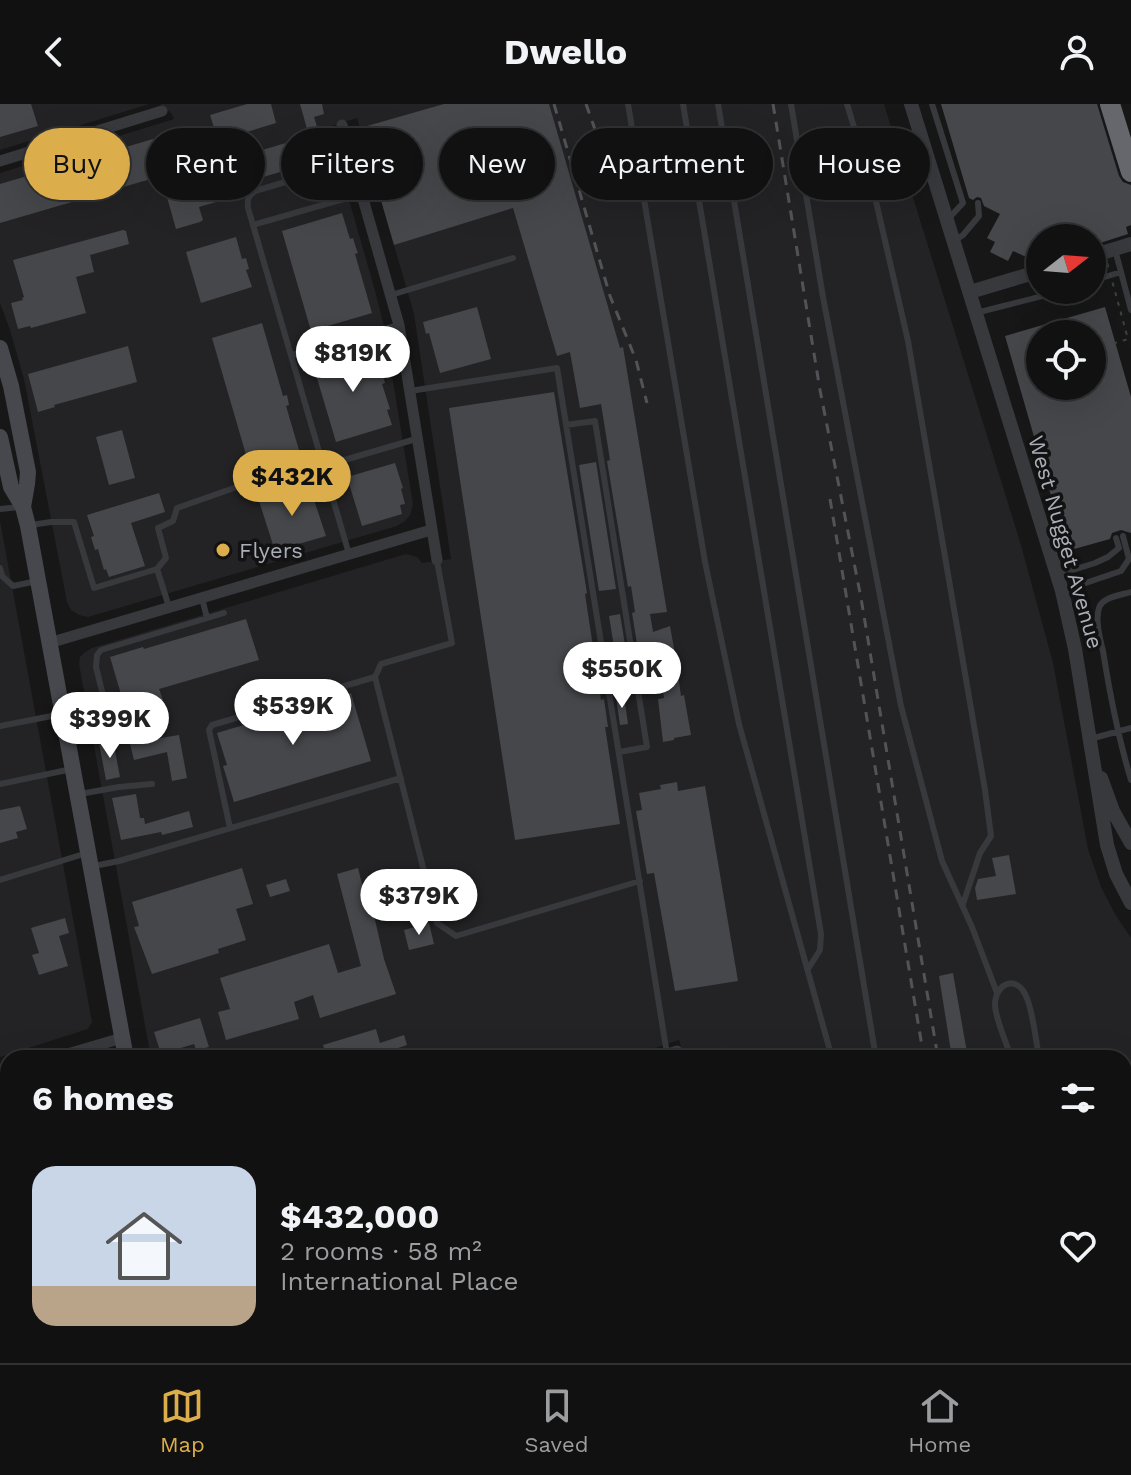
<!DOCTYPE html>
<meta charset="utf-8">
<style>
:root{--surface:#111112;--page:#1e1f20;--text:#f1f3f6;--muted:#9c9d9f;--line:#303132;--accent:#dcad4b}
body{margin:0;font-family:"Work Sans",sans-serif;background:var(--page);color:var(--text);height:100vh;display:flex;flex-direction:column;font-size:30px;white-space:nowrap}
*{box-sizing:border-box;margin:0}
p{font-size:26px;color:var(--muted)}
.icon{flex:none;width:44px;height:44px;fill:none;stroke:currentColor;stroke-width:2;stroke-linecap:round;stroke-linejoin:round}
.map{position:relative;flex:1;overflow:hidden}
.sheet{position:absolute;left:0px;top:946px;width:1132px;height:314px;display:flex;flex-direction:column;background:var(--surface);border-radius:24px 24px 0 0;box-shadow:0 8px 32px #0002,0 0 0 2px var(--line)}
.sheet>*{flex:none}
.hud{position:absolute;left:24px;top:24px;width:1084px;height:72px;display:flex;gap:16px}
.needle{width:52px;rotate:73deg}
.controls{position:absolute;left:1026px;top:120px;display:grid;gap:16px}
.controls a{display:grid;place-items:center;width:80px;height:80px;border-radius:50%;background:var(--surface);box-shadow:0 8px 32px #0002,0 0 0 2px var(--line);font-size:40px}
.price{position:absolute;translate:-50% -68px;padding:0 18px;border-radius:28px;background:#fff;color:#222;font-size:26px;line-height:52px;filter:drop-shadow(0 2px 4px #0008)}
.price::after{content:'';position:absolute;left:50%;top:48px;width:24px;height:18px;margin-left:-12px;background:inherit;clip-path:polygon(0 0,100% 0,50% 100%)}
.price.active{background:var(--accent);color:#111}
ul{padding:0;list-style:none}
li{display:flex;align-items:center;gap:24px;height:200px;padding:0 32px}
li span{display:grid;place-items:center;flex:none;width:224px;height:160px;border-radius:24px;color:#555}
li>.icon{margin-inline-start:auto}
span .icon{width:96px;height:96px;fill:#fffc;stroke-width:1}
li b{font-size:34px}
h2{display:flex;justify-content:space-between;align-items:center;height:96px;padding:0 32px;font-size:34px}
.pill{padding:0 28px;border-radius:36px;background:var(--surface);box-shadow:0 8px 32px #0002,0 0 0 2px var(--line);font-size:28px;line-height:72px}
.pill.active{background:var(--accent);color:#111}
header{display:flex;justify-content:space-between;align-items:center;height:104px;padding:0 32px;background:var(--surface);font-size:36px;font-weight:700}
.tab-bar{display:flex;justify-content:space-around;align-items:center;height:112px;border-top:2px solid var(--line);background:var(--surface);font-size:22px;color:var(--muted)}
.tab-bar a{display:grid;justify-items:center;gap:4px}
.tab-bar .active{color:var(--accent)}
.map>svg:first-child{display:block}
.built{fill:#232325}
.building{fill:#46474b;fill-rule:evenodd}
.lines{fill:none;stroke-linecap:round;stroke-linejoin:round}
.service{stroke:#38393d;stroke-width:6}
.minor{stroke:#38393d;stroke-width:11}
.tertiary{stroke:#38393d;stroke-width:14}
.secondary{stroke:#46484d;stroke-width:16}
.motorway{stroke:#65676d;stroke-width:20}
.rail{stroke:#515358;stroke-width:3;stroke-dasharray:10 8;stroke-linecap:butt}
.path-bridge{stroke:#3e4044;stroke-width:2;stroke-dasharray:4 6;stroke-linecap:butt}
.poi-dot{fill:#dcad4b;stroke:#121213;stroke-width:3}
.labels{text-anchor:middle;stroke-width:7;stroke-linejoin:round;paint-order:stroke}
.street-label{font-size:22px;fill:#aaaeb7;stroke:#121213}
.poi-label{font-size:22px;fill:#aaaeb7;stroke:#121213;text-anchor:start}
</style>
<header><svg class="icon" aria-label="back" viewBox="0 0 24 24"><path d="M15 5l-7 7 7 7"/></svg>Dwello<svg class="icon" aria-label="person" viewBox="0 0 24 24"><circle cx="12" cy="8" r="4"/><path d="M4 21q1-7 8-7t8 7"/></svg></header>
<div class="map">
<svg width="1131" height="1259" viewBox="0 0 1131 1259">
<rect width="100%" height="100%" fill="#171718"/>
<path class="built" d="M0,0H149L0,46Z
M160,0H884L1021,441L1053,559L1088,745L1101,783L1115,810L1131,834V1259H218L216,1252H1124V954H684L679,936L626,954H151L79,560L80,553L84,549L92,544L406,450L417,453L422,459L451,455L414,210L357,14L328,23L374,183L384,222L413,400L410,411L405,417L397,422L88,513L79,511L71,506L67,498L24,275L10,226L0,199V69L174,15L172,10Z
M0,417L92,918L88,925L0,953Z
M8,981V1252H164L166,1259H0V983Z"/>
<path class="building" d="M0,0H31L38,22L0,33Z
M247,0H271L276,19L218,37L210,11Z
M300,0H322L324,10L314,13L327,54L230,83L233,93L199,103L203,116L200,118L176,125L161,72L0,119V80L177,28L189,68L309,32Z
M444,0H549L620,244L623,243L667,508L650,510L653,528L670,522L677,561H679L681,570H678L681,592L684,591L691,631L674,634V636L663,638L658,595L664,594L661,577L669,575L665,541L644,545L645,551L639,552L632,509L635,508L631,482L628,483L607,357L610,356L601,300L580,304L570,248L557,252L513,104L394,141L360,24Z
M941,0H1097L1119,72L1123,78L1131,81V121L1126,123L1128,130L1097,140L1095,134H1040V148L1024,152L1013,147L1008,157L990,148L995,138L987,134L1000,110L984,102L981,94L977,93L973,96L969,94Z
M342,109L350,135L353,134L356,144L358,149L355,150L372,209L311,227L282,127Z
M123,126L126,127L129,140L90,151L94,168L76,173L86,209L31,224L30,222L18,225L11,199L23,196L22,194L24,193L13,156Z
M236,133L242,155L246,154L249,165L246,166L252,183L201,199L186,148Z
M477,203L491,255L440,269L429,229L426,230L423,218Z
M1105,203L1131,293V429L1121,426L1112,429L1110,435L1067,447L1005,232ZM1040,230H1092V282H1040Z
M262,219L283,292L287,291L289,301L286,302L299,346L249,361L212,234Z
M128,242L137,278L54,301L55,303L38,308L28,270Z
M375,246L385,279L382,280L390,305L387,306L392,321L336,338L311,254L332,248L335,258Z
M554,288L587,489L585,490L601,596L604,595L608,623H605L620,720L515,736L449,304Z
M122,326L135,374L109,381L96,333Z
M596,358L616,485L599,487L579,361Z
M395,359L403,384L401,385L405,400L400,401L402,410L362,422L347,373Z
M309,381L326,432L275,447L259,397Z
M159,389L165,408L131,419L145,462L109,473L106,465L104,466L98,445L95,446L91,433L94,432L87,411Z
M620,510L631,578L620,580L609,512Z
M246,515L259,556L159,585L163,596L159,597L162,607L150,610L155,635L179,631L187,674L172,677L167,648L134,656L128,632L133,631L110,553L143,543L144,545Z
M351,589L371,657L234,698L223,662L227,661L217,629Z
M624,592L628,620L620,621L616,593Z
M113,636L120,673L106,676L99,639Z
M677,678L678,687L705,682L738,877L675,887L654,769L647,770L636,707L642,706L639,689L661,685L660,681Z
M136,690L140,714H144L145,720L189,707L193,723L162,731L161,728L121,736L112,694Z
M20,702L27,725L16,728L18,734L0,739V706Z
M1009,751L1016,790L977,796L975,784L978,775L996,772L992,754Z
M242,764L253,800L236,805L246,836L218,845L219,849L152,870L134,823L139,822L132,798Z
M358,764L369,808L373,807L384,855L396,890L320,914L313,891L294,898L299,915L226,936L218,908L230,905L220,874L329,840L338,869L361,862L337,770Z
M286,775L290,787L270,793L266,781Z
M65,814L69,829L59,832L68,862L39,871L32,851L39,849L31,824Z
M429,819L434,840L409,846L404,826Z
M953,869L968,954H952L939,872Z
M200,914L209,943L196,946L194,940L161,950L154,928Z
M376,925L380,939L404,931L407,941L383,949L384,951L376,954H327L323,941Z"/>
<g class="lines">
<path class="service" d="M628,0L705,458L739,620L832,954
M683,0L821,830L820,846L808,865
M718,0L876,954
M791,0L823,193L901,602L942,757L972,823L997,889
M847,0L875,93L908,237L985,686L991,732L980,749L963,800
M932,0L963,99L949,114
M807,90L875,93
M253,121L361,90
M954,137L963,131L979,112L978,99
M1121,168L1131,206
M1092,177L1121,168L1115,146
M391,191L513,154
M976,209C1005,201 1034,195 1063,186
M292,251L399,221
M410,287L557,264L667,950
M566,321L595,317L647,643L619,648
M324,362L416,335
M0,405L20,403
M31,421L51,418H74L94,484L157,465L169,503
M349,450L248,104C247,96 248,92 255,87L353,58
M437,457L452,539L381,560L375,573L437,819L456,832L640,777
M0,464L2,472L13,482L37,477
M157,465L166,454L158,424L173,417L177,404L234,384
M1057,471L1095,459L1108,453L1119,444L1116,434
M1062,487L1121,467L1129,455L1123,432
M1131,488C1121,491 1102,493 1099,504C1095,516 1100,535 1103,547C1110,591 1118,633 1131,676
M202,494L207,514
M0,622L62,610
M111,624L96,563L97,551L101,546L224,509
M1090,635L1131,624
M0,680L72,665
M80,690L119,683L152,680
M230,724L209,626L212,621L375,573
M94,762L119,757L401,674
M0,776L87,749
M1011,954C1007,939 995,915 995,900C996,878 1017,871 1026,892C1033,907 1036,937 1039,954
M1124,998L1131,999
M0,1001L8,999
M0,1197L8,1194
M129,1252L131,1259
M620,1252L622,1259
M857,1252L861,1259
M925,1252L927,1259
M251,1259L271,1253L273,1259
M452,1259L474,1252"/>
<path class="minor" d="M342,21L399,221L437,456
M0,57L162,7
M49,539L431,426
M54,954L122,934
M656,954L677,947
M0,970L8,968"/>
<path class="tertiary" d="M911,0L1062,487L1075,545L1107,741L1116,770L1131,799
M1092,152L1131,140
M970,188L1040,167
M1101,674L1113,707L1131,739"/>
<path class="secondary" d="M0,244L11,282L28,368L27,380L23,403
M0,333L11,383L23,403L28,422L126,954
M190,1252L193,1259"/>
<path class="motorway" d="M1110,0L1131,68"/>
<path class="rail" d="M554,0L610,192L636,256L647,299
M586,0L602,45L614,99
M773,0L820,286L861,494L938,954
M830,395L924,954
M720,944L722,954
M772,1252L773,1259
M973,1252L974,1259
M987,1252L989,1259"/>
<path class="path-bridge" d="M1102,140L1128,235L1115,239"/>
</g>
<circle class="poi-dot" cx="223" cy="446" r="8"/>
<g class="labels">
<g class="street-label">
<text transform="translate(1066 438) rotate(74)" y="8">West Nugget Avenue</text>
</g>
<g class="poi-label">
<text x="239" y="454">Flyers</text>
</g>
</g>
</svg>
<div class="controls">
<a><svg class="needle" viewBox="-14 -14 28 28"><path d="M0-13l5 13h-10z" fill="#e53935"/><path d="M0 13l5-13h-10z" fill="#9c9d9f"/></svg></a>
<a><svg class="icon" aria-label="locate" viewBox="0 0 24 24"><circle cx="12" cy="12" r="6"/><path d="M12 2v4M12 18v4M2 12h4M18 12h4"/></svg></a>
</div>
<b class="price" style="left:353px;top:290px">$819K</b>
<b class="price active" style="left:292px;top:414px">$432K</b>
<b class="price" style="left:622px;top:606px">$550K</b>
<b class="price" style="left:293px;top:643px">$539K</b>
<b class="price" style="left:110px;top:656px">$399K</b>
<b class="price" style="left:419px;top:833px">$379K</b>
<div class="hud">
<a class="pill active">Buy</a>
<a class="pill">Rent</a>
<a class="pill">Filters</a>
<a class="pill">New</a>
<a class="pill">Apartment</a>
<a class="pill">House</a>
</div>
<section class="sheet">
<h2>6 homes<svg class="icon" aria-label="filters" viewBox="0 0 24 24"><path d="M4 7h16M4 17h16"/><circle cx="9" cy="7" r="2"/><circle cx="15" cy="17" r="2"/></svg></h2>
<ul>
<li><span style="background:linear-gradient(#c9d6e8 75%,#b9a48a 0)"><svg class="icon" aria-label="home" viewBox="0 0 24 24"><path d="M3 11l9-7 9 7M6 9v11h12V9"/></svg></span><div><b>$432,000</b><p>2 rooms · 58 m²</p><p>International Place</p></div><svg class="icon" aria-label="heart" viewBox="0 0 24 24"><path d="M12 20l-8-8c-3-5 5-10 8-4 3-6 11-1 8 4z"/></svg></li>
</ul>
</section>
</div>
<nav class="tab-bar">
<a class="active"><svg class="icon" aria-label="map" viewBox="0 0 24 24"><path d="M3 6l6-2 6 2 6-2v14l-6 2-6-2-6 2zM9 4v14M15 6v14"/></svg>Map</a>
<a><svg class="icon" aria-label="saved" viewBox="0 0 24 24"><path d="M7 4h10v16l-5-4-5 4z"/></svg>Saved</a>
<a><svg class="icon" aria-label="home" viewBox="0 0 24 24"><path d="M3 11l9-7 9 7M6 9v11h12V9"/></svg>Home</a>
</nav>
